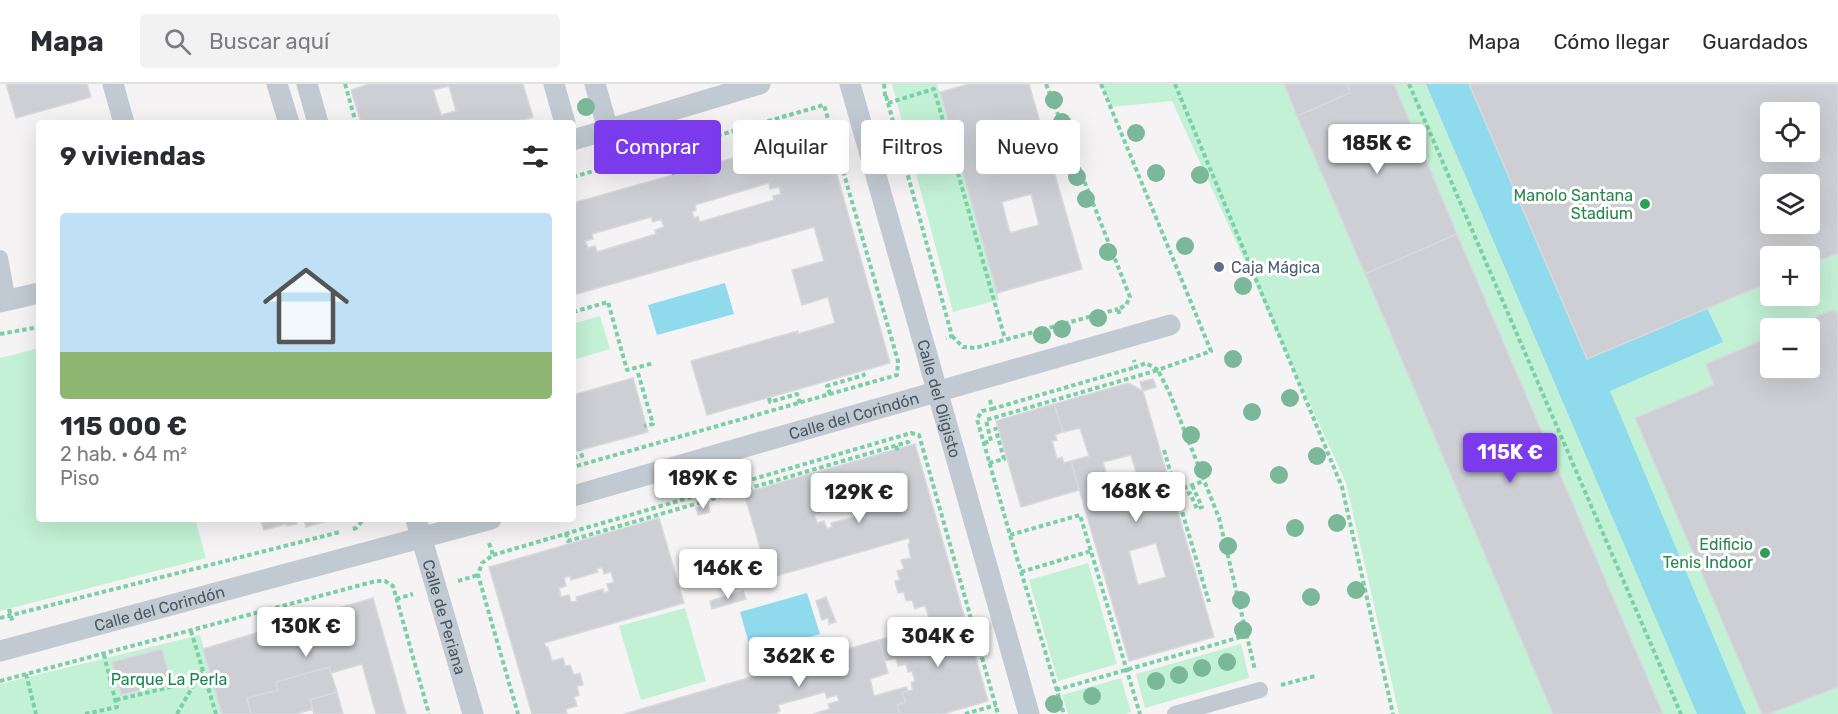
<!DOCTYPE html>
<html lang="es">
<meta charset="utf-8">
<style>
:root{--surface:#fff;--page:#f2f2f3;--text:#2b2b33;--muted:#7c7c81;--line:#e1e1e2;--accent:#7c3aed}
body{margin:0;font-family:Rubik,sans-serif;background:var(--page);color:var(--text);height:100vh;display:flex;flex-direction:column;font-size:22px;white-space:nowrap}
*{box-sizing:border-box;margin:0}
p{font-size:20px;color:var(--muted)}
.icon{flex:none;width:33px;height:33px;fill:none;stroke:currentColor;stroke-width:2;stroke-linecap:round;stroke-linejoin:round}
.map{position:relative;flex:1;overflow:hidden}
.side{position:absolute;left:36px;top:36px;width:540px;height:402px;display:flex;flex-direction:column;background:var(--surface);border-radius:6px;box-shadow:0 6px 24px #0002}
.side>*{flex:none}
.hud{position:absolute;left:594px;top:36px;width:570px;height:54px;display:flex;gap:12px}
.buttons{position:absolute;left:1760px;top:18px;display:grid;gap:12px}
.buttons a{display:grid;place-items:center;width:60px;height:60px;border-radius:6px;background:var(--surface);box-shadow:0 6px 24px #0002;font-size:30px}
.price{position:absolute;translate:-50% -51px;padding:0 14px;border-radius:6px;background:#fff;color:#222;font-size:20px;line-height:39px;filter:drop-shadow(0 2px 3px #0008)}
.price::after{content:'';position:absolute;left:50%;top:36px;width:18px;height:14px;margin-left:-9px;background:inherit;clip-path:polygon(0 0,100% 0,50% 100%)}
.price.selected{background:var(--accent);color:#fff}
ul{padding:0;list-style:none}
li{display:grid;align-content:center;gap:12px;height:318px;padding:0 24px}
li span{display:grid;place-items:center;height:186px;border-radius:6px;color:#555}
li>.icon{margin-inline-start:auto}
span .icon{width:108px;height:108px;fill:#fffc;stroke-width:1}
li b{font-size:26px}
h2{display:flex;justify-content:space-between;align-items:center;height:72px;padding:0 24px;font-size:26px}
.chip{padding:0 21px;border-radius:6px;background:var(--surface);box-shadow:0 6px 24px #0002;font-size:21px;line-height:54px}
.chip.selected{background:var(--accent);color:#fff}
header{display:flex;align-items:center;gap:36px;box-sizing:border-box;height:84px;padding:0 30px;background:var(--surface);border-bottom:2px solid var(--line)}
header strong{font-size:28px}
nav{display:flex;gap:33px;margin-inline-start:auto;font-size:21px}
.search{width:420px;height:54px;background:var(--page);display:flex;align-items:center;gap:15px;box-sizing:border-box;padding:0 21px;border-radius:6px;color:var(--muted);font-size:22px}
.map>svg:first-child{display:block}
.green{fill:#c3f1d5;fill-rule:evenodd}
.water{fill:#90daee}
.building{fill:#cdcfd5;stroke:#d7d9de;stroke-width:1.5;fill-rule:evenodd}
.lines{fill:none;stroke-linecap:round;stroke-linejoin:round}
.path{stroke:#7ad0a6;stroke-width:4;stroke-dasharray:4.5 3;stroke-linecap:butt}
.pedestrian{stroke:#c1cad2;stroke-width:16}
.minor{stroke:#c1cad2;stroke-width:21}
.tree{fill:#7bb799}
.leisure-dot{fill:#2e9e5b;stroke:#fff;stroke-width:2}
.service-dot{fill:#5c6f8a;stroke:#fff;stroke-width:2}
.labels{text-anchor:middle;stroke-width:6;stroke-linejoin:round;paint-order:stroke}
.leisure-label{font-size:16px;fill:#27864d;stroke:#fff;text-anchor:end}
.service-label{font-size:16px;fill:#4e5e75;stroke:#fff;text-anchor:start}
.street-label{font-size:16px;fill:#4a5661;stroke:#fff}
.park-label{font-size:16px;fill:#17864f;stroke:#fff}
</style>
<header>
<strong>Mapa</strong>
<div class="search"><svg class="icon" aria-label="search" viewBox="0 0 24 24"><circle cx="10" cy="10" r="6"/><path d="M15 15l6 6"/></svg>Buscar aquí</div>
<nav><a>Mapa</a><a>Cómo llegar</a><a>Guardados</a></nav>
</header>
<div class="map">
<svg width="1838" height="630" viewBox="0 0 1838 630">
<rect width="100%" height="100%" fill="#f5f3f3"/>
<path class="green" d="M892,0H937L999,216L953,228Z
M1101,0H1838V630H1399L1346,399L1172,17L1111,23ZM1770,28H1809V68H1770ZM1770,100H1809V140H1770ZM1770,172H1809V212H1770ZM1770,244H1809V284H1770Z
M600,232L610,265L573,276V240Z
M39,264V435H195L206,474L0,527V274Z
M1088,479L1117,580L1058,597L1029,496Z
M685,524L706,597L641,616L619,542Z
M200,551L222,630H0V600Z
M1241,560L1249,594L1145,624L1136,590Z
M1121,594L1131,628L1124,630H1068L1062,611Z"/>
<path class="water" d="M1426,0H1469L1587,275L1707,224L1723,258L1610,307L1746,630H1697Z
M725,199L734,230L657,251L648,221Z
M807,509L820,550L752,570L740,528Z"/>
<path class="building" d="M6,0H87L91,13L16,34Z
M369,0H523L533,33L514,39H361L351,6ZM449,2L456,27L441,31L433,6Z
M969,0H1029L1082,185L997,209L940,8ZM1012,44L1023,80L994,89L983,53ZM1031,110L1039,141L1010,149L1002,118Z
M1284,0H1347L1350,9L1297,32Z
M1347,0H1394L1457,150L1365,190L1297,32L1350,9Z
M1469,0H1838V169L1809,181V172H1770V198L1587,275ZM1770,28H1809V68H1770ZM1770,100H1809V140H1770Z
M825,48L890,279L707,331L691,277L798,247V250L835,239L828,213L802,221L792,186L824,177L814,143L573,211V119ZM769,99L770,105L779,103L781,110L773,112L774,116L700,138L698,133L694,134L692,128L696,126L695,121ZM651,133L653,138L661,135L664,143L655,146L656,150L597,168L595,162L588,164L585,157L593,155L592,150Z
M1457,150L1663,630H1553L1365,190Z
M1835,225L1838,232V603L1769,630H1762L1635,334L1714,301L1706,280L1770,253V284H1809V244H1789Z
M633,294L648,348L573,368V311Z
M1153,295L1156,303L1143,307L1140,298Z
M1128,299L1143,307L1214,553L1129,577L1071,377L1089,372L1080,344L1063,348L1054,320ZM1131,371L1141,405L1113,413L1103,378ZM1156,459L1166,493L1138,501L1129,467Z
M1054,320L1063,348L1055,351L1057,356L1052,357L1057,375L1062,373L1064,379L1071,377L1079,406L1021,423L996,337Z
M915,360L964,532L934,541L932,535H929L925,521L915,525L912,516L906,517L904,508L898,509L895,497L900,496L897,487L904,485L901,476L911,474L908,460L910,459L909,454L769,494L744,409ZM858,410L859,417L867,415L870,424L862,426L865,433L859,435L858,432L831,439L832,443L827,445L824,437L817,439L814,430L821,428L819,421L825,419L826,423L853,415L852,411Z
M708,420L710,428L698,431L696,424Z
M659,434L684,519L544,559L546,563H548L552,577L563,574L565,582L570,581L574,591L580,589L583,601L577,602L579,611L574,613L577,622L566,625L567,630H532L489,483ZM602,483L604,490L611,488L614,498L607,500L609,507L604,509L603,505L576,513L577,517L571,518L569,511L561,513L559,504L566,502L564,494L570,492L571,496L598,488L597,485Z
M260,435H296L297,440L287,442L286,440L264,446Z
M304,435H334L306,443Z
M743,507L746,515L712,525L710,517Z
M826,513L836,538L829,540L828,534L822,536L816,517Z
M373,514L406,630H376L362,580L331,589L329,583L276,598L278,606L247,614L251,630H222L203,565Z
M964,532L988,617L943,630H900L897,621L906,618L902,608L913,606L911,599L915,597L912,587L908,588L906,580L898,582L896,574L885,577L879,556Z
M879,556L888,589L870,595L874,612L906,603L908,607L902,608L906,618L897,621L900,630H813L830,625L828,620L839,617L837,611L827,614L825,608L778,621L780,627L775,630H624Z
M162,565L171,598L121,611L112,578Z
M329,583L337,608L310,616L313,625L296,630H251L247,614L278,606L276,598Z
M337,608L343,630H314L310,616Z"/>
<g class="lines">
<path class="path" d="M345,0L356,39
M884,0L885,12
M1046,0L1130,213L1126,221L1118,225L1120,232
M1101,0L1211,267L1158,286L1146,279L1136,283L1134,276
M1175,0L1342,403L1393,630
M1409,0L1681,630
M886,12L888,19L934,5L1005,255
M888,19L952,252L946,254
M755,40L761,60L810,46L812,52
M667,66L674,91
M573,93L824,21L898,277L897,291L573,383
M573,228L608,218L627,286L654,279
M0,250L39,243
M952,252L963,263L975,264L1118,225
M638,289L653,340L644,342
M830,310L827,302L864,291L862,288
M769,314L770,318L797,310L800,319
M990,316L992,325L982,327L977,335L1010,451L1064,630
M992,325L1136,283
M984,359L991,357L986,336L1158,286L1170,310L1219,434L1255,586
M896,362L898,368
M1164,366L1178,414L1190,409L1197,425L1202,423L1192,401
M573,374L582,372L580,366
M989,379L1004,375L995,343
M1176,407L1204,397
M1178,414L1209,518
M353,445L356,444L364,435
M566,449L568,457L908,358L910,363
M1010,451L1080,431L1140,630
M489,459L493,471L482,479L478,491L518,630
M493,471L911,349L919,351L998,630
M1021,488L1091,467
M458,497L478,491
M396,515L413,510
M9,525L13,539
M0,534L340,448
M191,547L216,630
M26,590L36,630
M0,597L376,497H385L393,502L429,630
M1281,601L1315,592
M1056,606L1248,551
M116,616L195,597
M85,630L117,623L104,571
M177,630L202,586
M965,630L996,621"/>
<path class="pedestrian" d="M0,174L8,217
M1175,630L1260,606"/>
<g class="minor">
<path d="M113,0L124,39"/>
<path d="M277,0L289,39"/>
<path d="M307,0L318,39"/>
<path d="M554,0L565,39"/>
<path d="M595,0L608,46"/>
<path id="s1" d="M850,0L1029,630"/>
<path d="M573,56L760,0"/>
<path d="M0,218L39,209"/>
<path id="s2" d="M573,412L1170,241"/>
<path id="s3" d="M416,435L473,630"/>
<path id="s4" d="M0,567L491,435"/>
</g>
</g>
<g class="tree">
<circle cx="1054" cy="16" r="9"/>
<circle cx="586" cy="23" r="9"/>
<circle cx="1062" cy="38" r="9"/>
<circle cx="1136" cy="49" r="9"/>
<circle cx="1070" cy="72" r="9"/>
<circle cx="1156" cy="89" r="9"/>
<circle cx="1200" cy="91" r="9"/>
<circle cx="1077" cy="93" r="9"/>
<circle cx="1086" cy="115" r="9"/>
<circle cx="1185" cy="162" r="9"/>
<circle cx="1108" cy="168" r="9"/>
<circle cx="1243" cy="202" r="9"/>
<circle cx="1098" cy="234" r="9"/>
<circle cx="1062" cy="245" r="9"/>
<circle cx="1042" cy="251" r="9"/>
<circle cx="1233" cy="275" r="9"/>
<circle cx="1290" cy="314" r="9"/>
<circle cx="1252" cy="328" r="9"/>
<circle cx="1191" cy="351" r="9"/>
<circle cx="1317" cy="372" r="9"/>
<circle cx="1203" cy="386" r="9"/>
<circle cx="1279" cy="391" r="9"/>
<circle cx="1337" cy="439" r="9"/>
<circle cx="1295" cy="444" r="9"/>
<circle cx="1228" cy="462" r="9"/>
<circle cx="1356" cy="506" r="9"/>
<circle cx="1311" cy="513" r="9"/>
<circle cx="1241" cy="516" r="9"/>
<circle cx="1243" cy="546" r="9"/>
<circle cx="1227" cy="578" r="9"/>
<circle cx="1202" cy="584" r="9"/>
<circle cx="1179" cy="591" r="9"/>
<circle cx="1156" cy="597" r="9"/>
<circle cx="1092" cy="612" r="9"/>
<circle cx="1054" cy="620" r="9"/>
</g>
<g class="leisure-dot">
<circle cx="1645" cy="120" r="6"/>
<circle cx="1765" cy="469" r="6"/>
</g>
<circle class="service-dot" cx="1219" cy="183" r="6"/>
<g class="labels">
<g class="leisure-label">
<text x="1633" y="117">Manolo Santana<tspan x="1633" dy="18">Stadium</tspan></text>
<text x="1753" y="466">Edificio<tspan x="1753" dy="18">Tenis Indoor</tspan></text>
</g>
<g class="service-label">
<text x="1231" y="189">Caja Mágica</text>
</g>
<g class="street-label">
<text dy="6" stroke="none"><textPath href="#s1" startOffset="327">Calle del Oligisto</textPath></text>
<text dy="6" stroke="none"><textPath href="#s2" startOffset="292">Calle del Corindón</textPath></text>
<text dy="6" stroke="none"><textPath href="#s4" startOffset="165">Calle del Corindón</textPath></text>
<text dy="6" stroke="none"><textPath href="#s3" startOffset="102">Calle de Periana</textPath></text>
</g>
<g class="park-label">
<text x="169" y="601">Parque La Perla</text>
</g>
</g>
</svg>
<div class="buttons">
<a><svg class="icon" aria-label="locate" viewBox="0 0 24 24"><circle cx="12" cy="12" r="6"/><path d="M12 2v4M12 18v4M2 12h4M18 12h4"/></svg></a>
<a><svg class="icon" aria-label="layers" viewBox="0 0 24 24"><path d="M12 4l9 5-9 5-9-5zM3 14l9 5 9-5"/></svg></a>
<a>+</a>
<a>−</a>
</div>
<b class="price" style="left:1377px;top:91px">185K €</b>
<b class="price selected" style="left:1510px;top:400px">115K €</b>
<b class="price" style="left:703px;top:426px">189K €</b>
<b class="price" style="left:1136px;top:439px">168K €</b>
<b class="price" style="left:859px;top:440px">129K €</b>
<b class="price" style="left:728px;top:516px">146K €</b>
<b class="price" style="left:306px;top:574px">130K €</b>
<b class="price" style="left:938px;top:584px">304K €</b>
<b class="price" style="left:799px;top:604px">362K €</b>
<div class="hud">
<a class="chip selected">Comprar</a>
<a class="chip">Alquilar</a>
<a class="chip">Filtros</a>
<a class="chip">Nuevo</a>
</div>
<section class="side">
<h2>9 viviendas<svg class="icon" aria-label="filters" viewBox="0 0 24 24"><path d="M4 7h16M4 17h16"/><circle cx="9" cy="7" r="2"/><circle cx="15" cy="17" r="2"/></svg></h2>
<ul>
<li><span style="background:linear-gradient(#bfe0f5 75%,#8fb573 0)"><svg class="icon" aria-label="home" viewBox="0 0 24 24"><path d="M3 11l9-7 9 7M6 9v11h12V9"/></svg></span><div><b>115 000 €</b><p>2 hab. · 64 m²</p><p>Piso</p></div></li>
</ul>
</section>
</div>
